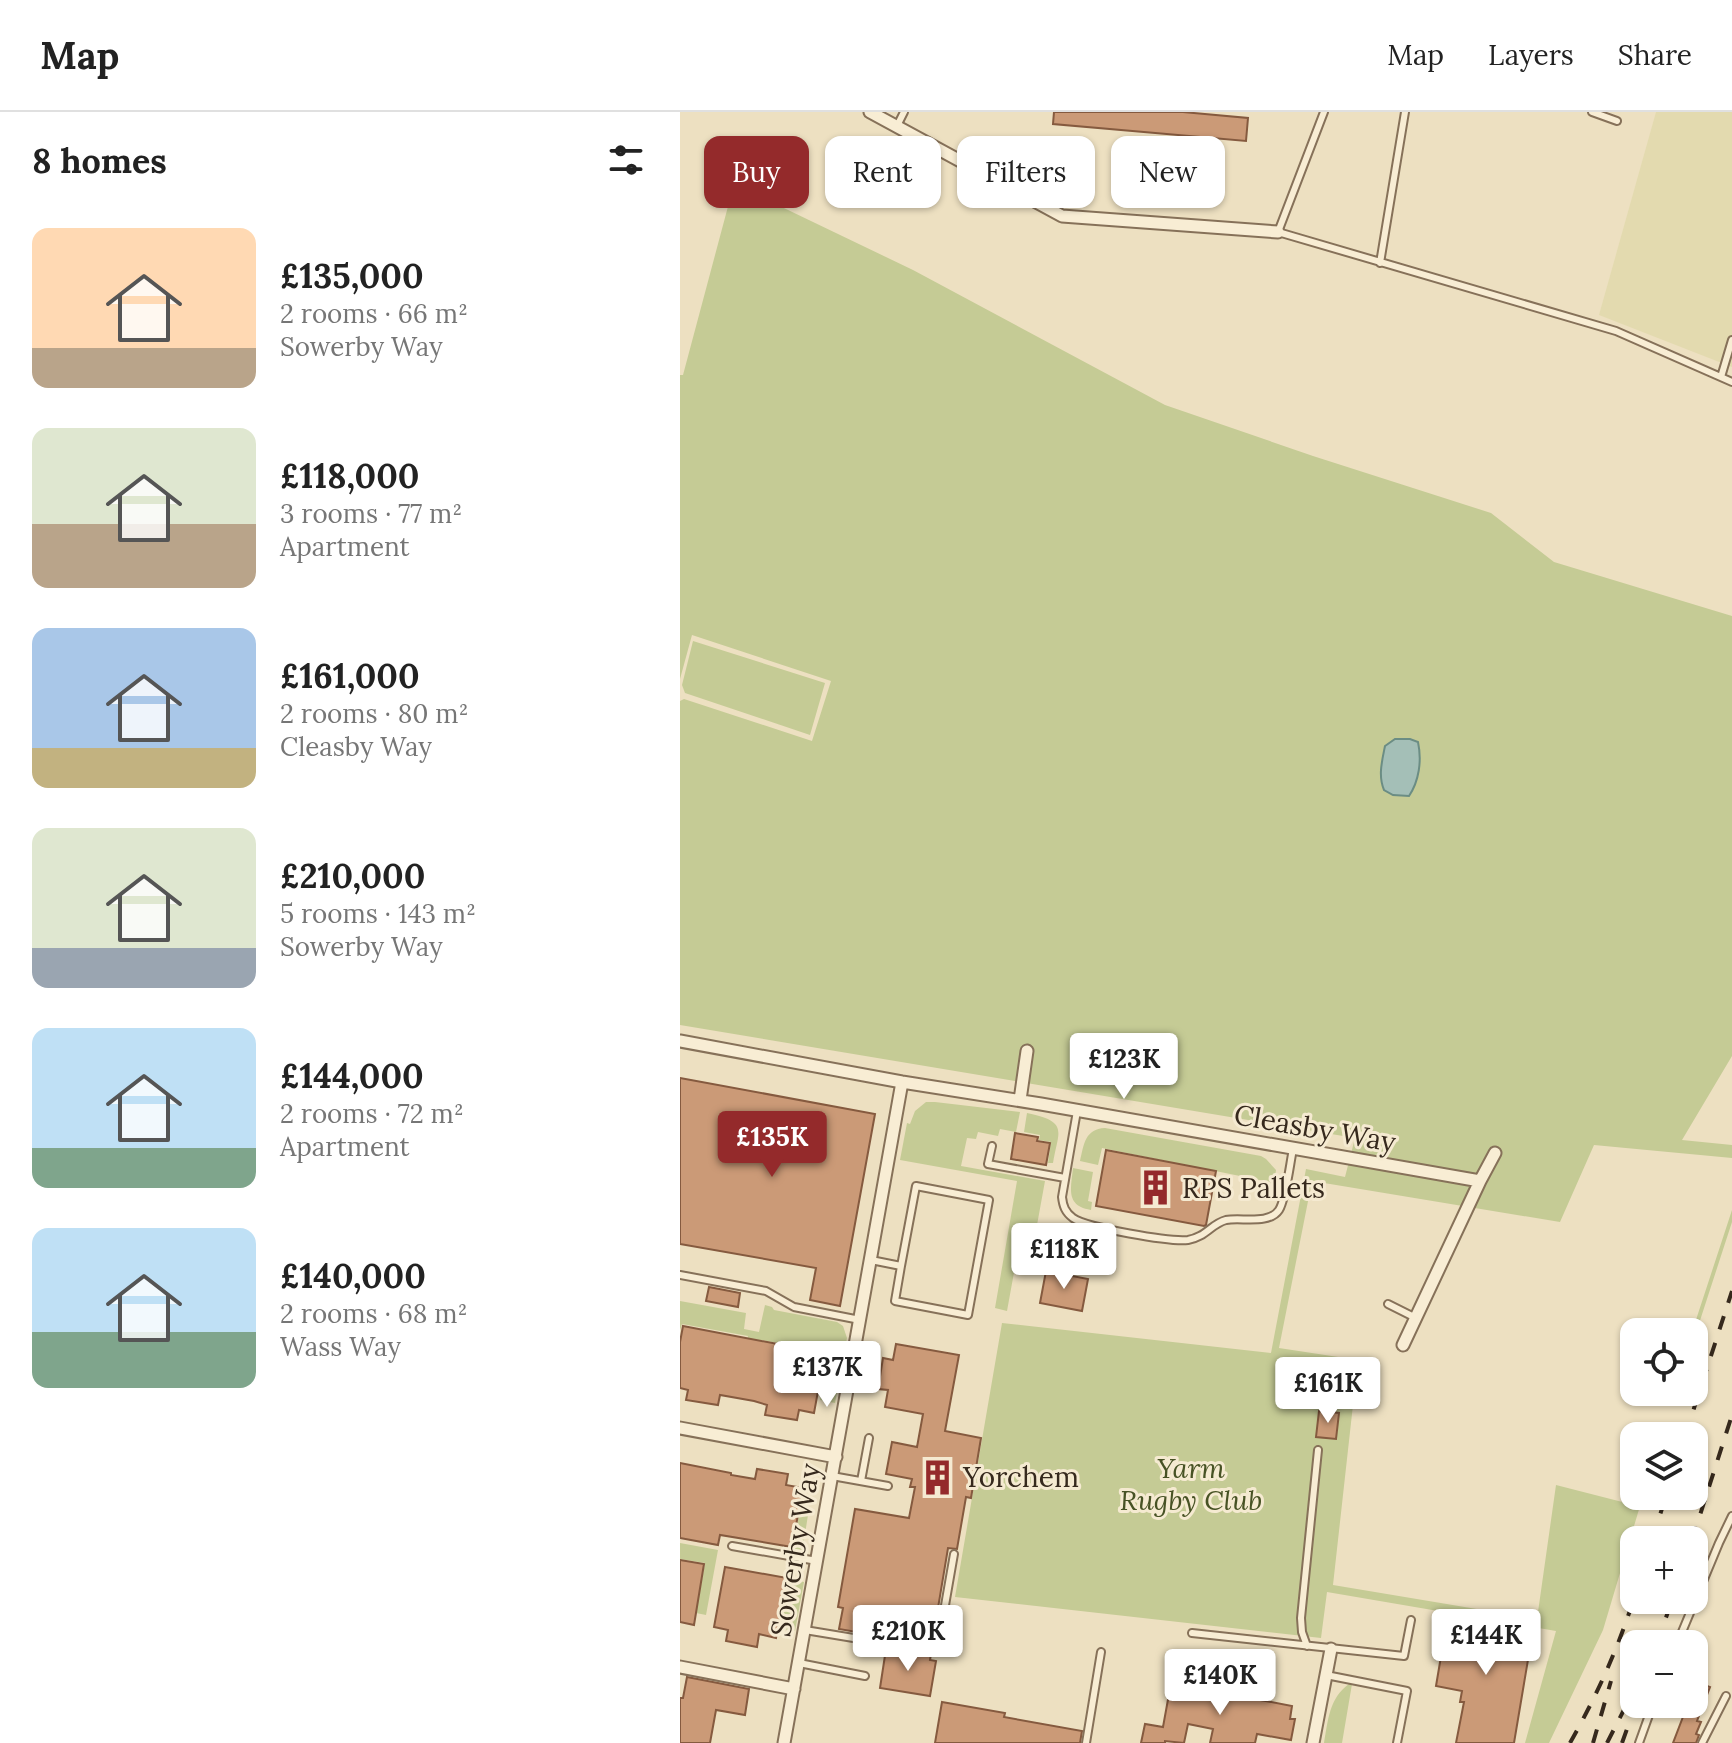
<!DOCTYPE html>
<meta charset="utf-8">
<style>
:root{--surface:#fff;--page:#f2f2f2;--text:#222;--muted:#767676;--line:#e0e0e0;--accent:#942a2b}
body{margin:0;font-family:Lora,serif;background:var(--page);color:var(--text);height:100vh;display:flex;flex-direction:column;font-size:30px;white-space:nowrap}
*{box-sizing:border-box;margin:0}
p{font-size:26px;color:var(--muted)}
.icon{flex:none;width:44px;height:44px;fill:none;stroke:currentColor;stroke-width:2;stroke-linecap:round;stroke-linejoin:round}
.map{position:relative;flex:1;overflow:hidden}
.drawer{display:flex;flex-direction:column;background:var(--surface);width:680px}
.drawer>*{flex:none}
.guide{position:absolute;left:24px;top:24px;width:760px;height:72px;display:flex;gap:16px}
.buttons{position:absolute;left:940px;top:1206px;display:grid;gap:16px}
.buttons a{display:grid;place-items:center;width:88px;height:88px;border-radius:16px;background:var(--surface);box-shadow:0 2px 6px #0004;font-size:40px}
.price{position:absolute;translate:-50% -68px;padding:0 18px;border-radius:8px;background:#fff;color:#222;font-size:26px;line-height:52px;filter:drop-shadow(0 2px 4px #0008)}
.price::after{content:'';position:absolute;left:50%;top:48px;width:24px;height:18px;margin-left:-12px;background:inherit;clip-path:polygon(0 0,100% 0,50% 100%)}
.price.active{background:var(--accent);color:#fff}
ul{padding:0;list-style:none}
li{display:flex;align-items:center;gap:24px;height:200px;padding:0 32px}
li span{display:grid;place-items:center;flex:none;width:224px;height:160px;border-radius:16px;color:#555}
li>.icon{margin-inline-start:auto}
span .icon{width:96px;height:96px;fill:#fffc;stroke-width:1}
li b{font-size:34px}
h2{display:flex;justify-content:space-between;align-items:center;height:96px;padding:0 32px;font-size:34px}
.chip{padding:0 28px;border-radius:16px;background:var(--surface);box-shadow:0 2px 6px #0004;font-size:28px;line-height:72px}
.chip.active{background:var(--accent);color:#fff}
header{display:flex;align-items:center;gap:48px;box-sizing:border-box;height:112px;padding:0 40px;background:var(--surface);border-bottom:2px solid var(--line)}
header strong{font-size:38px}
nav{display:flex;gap:44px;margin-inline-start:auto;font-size:28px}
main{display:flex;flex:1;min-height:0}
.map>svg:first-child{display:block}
.farmland{fill:#e3daaf}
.green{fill:#c5cb95}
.water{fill:#a4bfb7;stroke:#6b8d84;stroke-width:2}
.building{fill:#cb9a77;stroke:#855a3f;stroke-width:2}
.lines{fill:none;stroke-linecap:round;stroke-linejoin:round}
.service-casing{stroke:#867159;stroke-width:10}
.minor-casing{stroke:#867159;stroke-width:15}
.service{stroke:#f8edd4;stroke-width:6}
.minor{stroke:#f8edd4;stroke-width:11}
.rail{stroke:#36291d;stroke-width:4;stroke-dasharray:14 14;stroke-linecap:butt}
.labels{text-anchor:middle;stroke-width:6;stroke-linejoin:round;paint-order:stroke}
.street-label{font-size:28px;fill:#36291d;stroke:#f5ead1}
.poi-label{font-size:28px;fill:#36291d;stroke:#f5ead1;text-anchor:start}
.park-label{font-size:28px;font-style:italic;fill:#475224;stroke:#f5ead1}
</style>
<header>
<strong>Map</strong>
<nav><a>Map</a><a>Layers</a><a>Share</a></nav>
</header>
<main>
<section class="drawer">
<h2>8 homes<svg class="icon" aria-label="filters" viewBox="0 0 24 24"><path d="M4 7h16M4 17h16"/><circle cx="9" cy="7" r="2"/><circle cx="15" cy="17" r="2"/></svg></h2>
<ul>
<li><span style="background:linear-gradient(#ffd9b3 75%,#b9a48a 0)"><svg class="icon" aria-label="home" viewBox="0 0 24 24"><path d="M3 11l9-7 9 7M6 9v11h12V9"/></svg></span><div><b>£135,000</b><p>2 rooms · 66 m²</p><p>Sowerby Way</p></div></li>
<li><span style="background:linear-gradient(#dfe7d0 60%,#b9a48a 0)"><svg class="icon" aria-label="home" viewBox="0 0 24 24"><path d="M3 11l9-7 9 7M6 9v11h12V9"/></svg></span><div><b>£118,000</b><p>3 rooms · 77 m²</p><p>Apartment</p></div></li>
<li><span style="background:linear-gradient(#a9c7e8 75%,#c2b280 0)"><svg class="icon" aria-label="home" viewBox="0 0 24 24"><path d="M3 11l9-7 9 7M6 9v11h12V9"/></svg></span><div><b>£161,000</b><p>2 rooms · 80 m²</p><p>Cleasby Way</p></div></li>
<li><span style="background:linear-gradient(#dfe7d0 75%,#9aa5b1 0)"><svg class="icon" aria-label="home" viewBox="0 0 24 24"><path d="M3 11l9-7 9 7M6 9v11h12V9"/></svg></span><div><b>£210,000</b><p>5 rooms · 143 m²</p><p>Sowerby Way</p></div></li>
<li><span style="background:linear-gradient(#bfe0f5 75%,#7fa58c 0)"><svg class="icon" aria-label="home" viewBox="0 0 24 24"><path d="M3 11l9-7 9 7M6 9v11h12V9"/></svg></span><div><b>£144,000</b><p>2 rooms · 72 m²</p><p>Apartment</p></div></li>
<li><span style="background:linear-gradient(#bfe0f5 65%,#7fa58c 0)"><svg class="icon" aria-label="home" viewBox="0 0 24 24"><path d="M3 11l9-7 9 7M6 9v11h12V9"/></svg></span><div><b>£140,000</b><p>2 rooms · 68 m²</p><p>Wass Way</p></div></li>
</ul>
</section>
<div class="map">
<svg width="1052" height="1631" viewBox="0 0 1052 1631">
<rect width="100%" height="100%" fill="#ede0c1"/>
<path class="farmland" d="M976,0H1052V255L919,203Z"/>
<path class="green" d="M54,72L233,158L485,293L633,344L811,401L874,450L1052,504V944L1002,1028L1052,1033V1046L914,1033L880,1110L632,1069L599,1236L678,1248L653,1473L857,1507L876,1373L954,1393L958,1384H963L923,1518L869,1631H845L876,1519L647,1480L641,1526L275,1485L322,1211L591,1241L626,1057L665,1065L675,1026L0,913V589L4,587L132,629L151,569L12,523L0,567V263H3Z
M13,529L145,571L130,623L5,581L2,573Z
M246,990H255L340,1000L336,1020L320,1017L318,1024L298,1020L296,1027L287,1026L281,1054L365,1069L349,1157L335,1155L327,1199L315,1196L337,1069L220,1048L227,1011L230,1012L235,999Z
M347,1001C390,1010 378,1019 373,1051H368L371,1030L359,1028L360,1023L344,1020Z
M425,1016L581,1044L586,1047L596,1058L594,1071L422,1036L418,1053L400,1049C404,1032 405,1017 425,1016Z
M393,1056L413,1060L408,1089L412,1090L411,1098C385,1094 391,1076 393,1056Z
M1052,1098V1110L1014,1227V1220H1012Z
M0,1189L66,1201L64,1217L79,1220L85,1193L92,1195L94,1198L157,1210L163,1214L167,1226L155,1291L140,1288L148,1241L82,1228L77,1256L58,1278L68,1224L2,1212L0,1218Z
M119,1402L128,1403L122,1441L113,1439Z
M0,1431L38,1438L26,1503L16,1501L25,1451L0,1447Z
M107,1467L124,1470L115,1519L98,1516Z
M669,1572H672L662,1631H644C648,1609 649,1586 669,1572Z"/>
<path class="water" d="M715,627H730L738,630C742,649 739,669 729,684L713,683L704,678C698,664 702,649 705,634Z"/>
<path class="building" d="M374,0H503L568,6L566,29L373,12Z
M0,966L195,1002L160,1194L130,1188L136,1156L0,1132Z
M335,1021L358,1025L357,1029L370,1031L366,1053L331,1047Z
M426,1038L536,1059L526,1113L524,1114L416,1094Z
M366,1159L408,1167L402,1199L360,1191Z
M29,1175L60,1181L58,1195L26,1189Z
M3,1214L145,1241L134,1301L119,1298L117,1308L85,1303L87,1293L74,1289L40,1283L38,1293L6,1288L8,1278L0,1276V1230Z
M216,1232L279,1243L265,1319L301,1326L291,1386L286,1385L277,1437L268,1436L254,1520L250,1530L240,1531L159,1517L163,1496L158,1495L175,1397L229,1406L235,1375H230L232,1367L206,1362L212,1330L237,1335L243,1302L205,1295L208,1278L198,1277L203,1246L213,1248Z
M630,1247L653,1284L634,1295L611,1259Z
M639,1299L659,1301L656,1327L636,1325Z
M0,1351L51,1361V1363L75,1367L77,1357L108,1362L106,1373L123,1376L112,1435L40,1423L38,1433L0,1426Z
M0,1448L24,1452L14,1513L0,1510Z
M45,1455L107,1466L96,1526L79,1522L77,1535L46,1529L48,1518L34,1515Z
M768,1503L853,1518L834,1631H776L784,1590H780L782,1579L756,1574Z
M206,1537L239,1543L251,1542L250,1548L256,1549L250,1584L200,1576Z
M7,1565L69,1577L65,1603L36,1598L30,1631H0V1586H3Z
M1014,1569L1030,1575L1017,1609L1021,1610L1016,1622L1019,1623L1016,1631H993L1006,1597L1014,1600Z
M491,1571L612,1594L610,1607H615L611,1628L577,1622L575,1631H530L533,1617L508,1612L504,1631L485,1629V1631H461L465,1612L483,1615Z
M262,1590L325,1601L324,1605L402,1619L400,1631H255Z"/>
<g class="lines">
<defs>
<path id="service" d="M644,0L598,120L936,219L1052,270
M912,0L937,9
M217,14L224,0
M700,151L725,0
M1041,265L1052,228
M397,999L382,1085C383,1094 385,1100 393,1106C408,1116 490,1130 508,1128C526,1125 531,1112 546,1108C561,1105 589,1113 599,1098C606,1087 610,1051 613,1037
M312,1034L308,1052L385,1066
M191,1148L221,1154L236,1074L309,1088L288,1203L215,1189L221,1154
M0,1163L86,1179L114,1195L180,1208
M708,1192L736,1206
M152,1364L208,1374
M181,1369L189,1326
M52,1434L137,1449
M125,1518L240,1537L254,1535L260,1522L274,1442
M512,1521L724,1544L731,1508
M997,1532L1039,1431L1052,1404
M627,1534L622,1520L621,1506L638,1338
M119,1551L185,1564
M646,1563L727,1579L717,1631
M406,1631L421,1540
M959,1631L973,1592
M1022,1631L1046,1584"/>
<path id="minor" d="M190,0L382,104L598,120
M0,929L222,970L361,992L800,1069L723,1233
M340,988L347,939
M800,1069L815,1041
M0,1316L156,1345
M0,1555L114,1577
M104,1631L222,970
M633,1631L651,1537"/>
</defs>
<use href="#service" class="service-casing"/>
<use href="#minor" class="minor-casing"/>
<use href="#service" class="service"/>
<use href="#minor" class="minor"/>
<path class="rail" d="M1005,1324L1052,1179
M972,1428L986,1384
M1012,1428L1052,1303
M977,1532L992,1488
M890,1631C916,1585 938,1537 954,1486
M913,1631L931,1569
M927,1631L954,1578
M942,1631L953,1600"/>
</g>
<defs>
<symbol id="building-bare" viewBox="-9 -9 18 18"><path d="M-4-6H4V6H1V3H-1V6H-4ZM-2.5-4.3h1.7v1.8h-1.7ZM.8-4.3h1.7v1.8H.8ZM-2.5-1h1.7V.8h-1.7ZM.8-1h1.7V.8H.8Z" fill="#942a2b" stroke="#f5ead1" stroke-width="2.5" paint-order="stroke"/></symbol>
</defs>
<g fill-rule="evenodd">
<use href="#building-bare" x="450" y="1050" width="51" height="51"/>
<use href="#building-bare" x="232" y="1340" width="51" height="51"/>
</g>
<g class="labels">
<g class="street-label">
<text transform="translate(635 1016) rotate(10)" y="10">Cleasby Way</text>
<text transform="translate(115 1438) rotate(-80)" y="10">Sowerby Way</text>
</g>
<g class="poi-label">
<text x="502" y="1086">RPS Pallets</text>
<text x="283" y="1375">Yorchem</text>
</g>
<g class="park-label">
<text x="511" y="1366">Yarm<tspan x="511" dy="32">Rugby Club</tspan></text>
</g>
</g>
</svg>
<div class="buttons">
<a><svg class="icon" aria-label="locate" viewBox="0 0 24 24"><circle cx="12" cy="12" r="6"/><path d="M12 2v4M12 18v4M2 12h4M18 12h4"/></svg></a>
<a><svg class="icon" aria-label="layers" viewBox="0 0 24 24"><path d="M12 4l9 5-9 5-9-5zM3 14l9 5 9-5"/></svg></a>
<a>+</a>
<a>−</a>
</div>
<b class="price" style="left:444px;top:989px">£123K</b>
<b class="price active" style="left:92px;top:1067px">£135K</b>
<b class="price" style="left:384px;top:1179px">£118K</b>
<b class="price" style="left:147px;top:1297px">£137K</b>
<b class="price" style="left:648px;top:1313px">£161K</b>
<b class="price" style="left:228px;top:1561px">£210K</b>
<b class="price" style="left:806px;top:1565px">£144K</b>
<b class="price" style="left:540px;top:1605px">£140K</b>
<div class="guide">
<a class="chip active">Buy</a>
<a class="chip">Rent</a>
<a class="chip">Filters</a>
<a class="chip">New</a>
</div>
</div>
</main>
